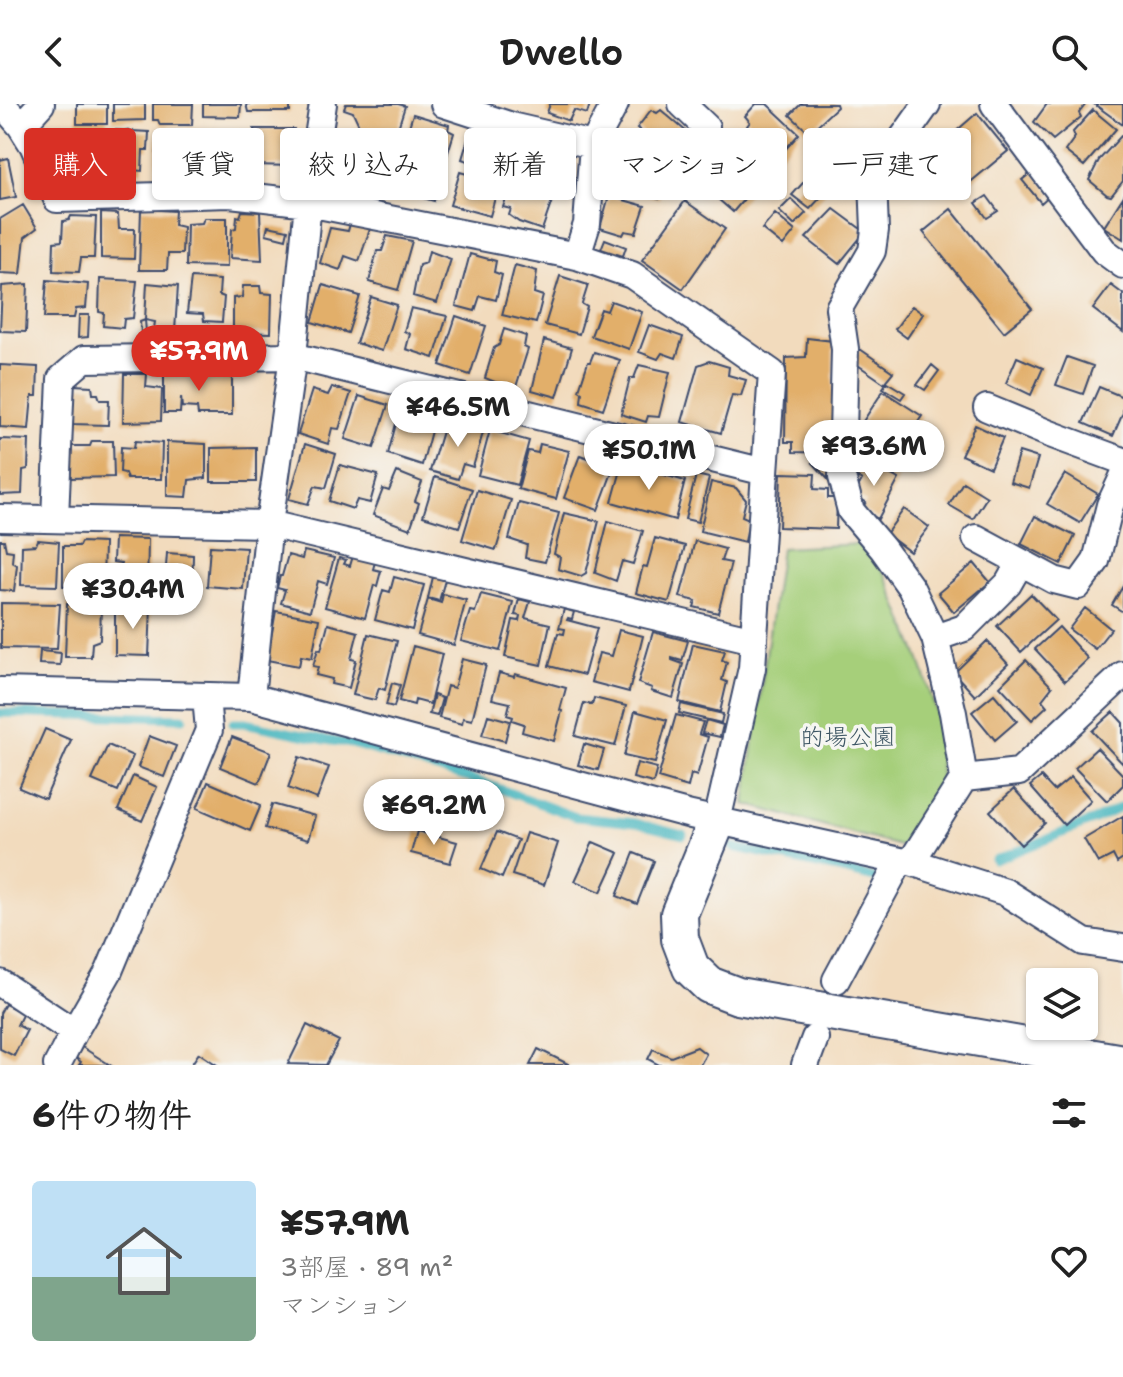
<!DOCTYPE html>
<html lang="ja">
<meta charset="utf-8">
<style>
:root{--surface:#fff;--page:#f6f6f6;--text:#222;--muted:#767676;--accent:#d93025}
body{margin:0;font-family:"Shantell Sans","Klee One",sans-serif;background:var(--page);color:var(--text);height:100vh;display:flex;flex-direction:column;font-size:30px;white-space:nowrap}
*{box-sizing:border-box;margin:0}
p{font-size:26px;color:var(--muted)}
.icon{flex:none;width:44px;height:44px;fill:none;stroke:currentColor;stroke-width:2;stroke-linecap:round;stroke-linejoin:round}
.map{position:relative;height:961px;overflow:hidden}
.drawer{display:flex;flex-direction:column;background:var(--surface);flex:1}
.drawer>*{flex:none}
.top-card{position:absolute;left:24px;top:24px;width:1076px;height:72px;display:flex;gap:16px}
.controls{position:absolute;left:1026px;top:864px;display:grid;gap:16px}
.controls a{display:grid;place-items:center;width:72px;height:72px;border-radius:8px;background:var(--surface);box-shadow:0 2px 6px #0004;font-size:40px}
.price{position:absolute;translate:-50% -68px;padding:0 18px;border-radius:28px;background:#fff;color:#222;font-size:26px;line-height:52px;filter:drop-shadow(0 2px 4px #0008)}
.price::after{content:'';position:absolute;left:50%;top:48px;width:24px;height:18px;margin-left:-12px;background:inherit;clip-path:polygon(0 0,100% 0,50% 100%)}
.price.selected{background:var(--accent);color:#fff}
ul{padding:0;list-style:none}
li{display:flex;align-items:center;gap:24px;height:200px;padding:0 32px}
li span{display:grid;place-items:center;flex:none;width:224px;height:160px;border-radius:8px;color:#555}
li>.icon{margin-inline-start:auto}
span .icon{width:96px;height:96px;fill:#fffc;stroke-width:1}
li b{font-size:34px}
h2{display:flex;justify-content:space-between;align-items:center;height:96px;padding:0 32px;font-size:34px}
.pill{padding:0 28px;border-radius:8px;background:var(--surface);box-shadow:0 2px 6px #0004;font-size:28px;line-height:72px}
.pill.selected{background:var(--accent);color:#fff}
header{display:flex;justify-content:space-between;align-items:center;height:104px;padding:0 32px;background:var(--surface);font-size:36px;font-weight:600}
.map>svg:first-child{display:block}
.green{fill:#a6cf7a;stroke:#607f6c;stroke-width:2}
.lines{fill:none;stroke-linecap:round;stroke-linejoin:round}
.stream{stroke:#45b5be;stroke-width:9}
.building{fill:#e2af6a}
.street-casing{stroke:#3b496c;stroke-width:30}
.secondary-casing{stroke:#3b496c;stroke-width:40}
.street{stroke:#fff;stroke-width:26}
.secondary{stroke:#fff;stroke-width:36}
.labels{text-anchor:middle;stroke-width:7;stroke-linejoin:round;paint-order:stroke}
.park-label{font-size:24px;fill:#3e5765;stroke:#f6f6f2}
</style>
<header><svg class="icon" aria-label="back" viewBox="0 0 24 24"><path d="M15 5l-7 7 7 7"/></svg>Dwello<svg class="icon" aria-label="search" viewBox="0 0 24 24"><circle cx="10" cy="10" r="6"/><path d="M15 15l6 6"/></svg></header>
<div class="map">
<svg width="1123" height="961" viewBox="0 0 1123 961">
<rect width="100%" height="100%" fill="#f6f6f2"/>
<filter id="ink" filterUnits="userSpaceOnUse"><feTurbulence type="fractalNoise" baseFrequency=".0125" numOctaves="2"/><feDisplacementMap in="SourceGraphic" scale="16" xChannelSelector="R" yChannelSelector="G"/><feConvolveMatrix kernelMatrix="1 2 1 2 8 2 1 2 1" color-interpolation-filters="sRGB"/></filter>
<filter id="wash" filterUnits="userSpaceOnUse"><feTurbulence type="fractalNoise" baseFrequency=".006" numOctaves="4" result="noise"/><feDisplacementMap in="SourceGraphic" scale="32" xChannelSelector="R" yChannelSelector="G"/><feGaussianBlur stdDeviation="1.8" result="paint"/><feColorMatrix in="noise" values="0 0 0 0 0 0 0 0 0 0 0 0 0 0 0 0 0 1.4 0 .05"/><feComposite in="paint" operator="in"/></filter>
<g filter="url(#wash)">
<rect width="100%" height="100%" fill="#f2dbbd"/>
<path class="green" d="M861,440L885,470L920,556L939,617L941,690L900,742L745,700L781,444Z"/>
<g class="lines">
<path class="stream" d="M0,609L183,614
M233,619H245L326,636L352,640L484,679L576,713L635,719L683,731
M733,743L833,764L882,776
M995,756L1097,715L1123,702"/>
</g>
<g id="blocks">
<path class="building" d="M77,0H107V20H77Z
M113,0H145V16L113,17Z
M153,0H193L192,21H160L158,16H153Z
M203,0H241L240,13L203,12Z
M246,0H290V8H248Z
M346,0H398L405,2L393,40L364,32L353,8L344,5Z
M550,0H590L587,10L574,6L569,17L547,9Z
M756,0H767L799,30L767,66L741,42L753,28L747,22L750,18L745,12Z
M801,0H836L837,3L809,29L790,11Z
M1047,0H1086L1079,9L1081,13L1053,36L1034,18Z
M1094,0H1123V21Z
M651,6L657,9L661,6L688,29L669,51L637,24Z
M1093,6L1116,25L1084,62L1065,47L1075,33L1073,28Z
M977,9L1008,47L962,85L931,49Z
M413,10L449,21L448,26L454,29L445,58L402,45Z
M254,25H294L293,62L253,61Z
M113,26L149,28L148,46H143L142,67L133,66L132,72H111Z
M202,26L242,27L241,67L202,65Z
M59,27H101L100,64H58Z
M158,29L196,30L195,62L156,60Z
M469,32L490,38L493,32L510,38L500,68L462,55Z
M1121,32L1123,33V77L1111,92L1107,91L1089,76L1099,56Z
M354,39L443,64L434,97L391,85L396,61L388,86L355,77L358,61L347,58Z
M531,42L564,54L561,67L566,69L561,86L554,84L552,88L519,77Z
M729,45L762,74L733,108L704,83L711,75L707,71Z
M624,51L668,64L659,95L615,81Z
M8,54L16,93L0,96V56Z
M820,60L837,76L810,105L792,91Z
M1033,67L1051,90L1041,99L1022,76Z
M460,68L499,79L490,112L450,101Z
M511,81L553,94L542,126L519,118L509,111L511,105L503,103Z
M609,92L645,102L636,129L625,127L623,131L600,124Z
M987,92L998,107L987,114L976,99Z
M1123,93V135L1104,123Z
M791,95L806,109L794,121L779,107Z
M685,97L725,125L683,185L642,156Z
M23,101L37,124L25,133L21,170L0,169V115Z
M141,105L175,107L174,121L183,123L182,150H168L167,166H139Z
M834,105L865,128L839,160L806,134Z
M951,105L1032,205L1004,228L923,128Z
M242,107L260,108L262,156L230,154L232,125L236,124L237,112L240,113Z
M101,109L118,110L119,125H135L134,155L101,154Z
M775,110L795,127L783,142L762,125Z
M71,112L96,113L94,154H81L79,168L53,167L54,138L62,137L63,117L69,116Z
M204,114H227V163L186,162L187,120L202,119Z
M350,120L370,125L359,157L345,152L340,166L320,159L330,124L348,127Z
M268,122L288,126L286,135L266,130Z
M387,132L412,137L398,186L369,178L377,147H382Z
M605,135L626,143L623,152L601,145Z
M429,147L451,155L437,199L413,192L419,161L426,159Z
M470,150L496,157L494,168L502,171L496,196L480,192L475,207L456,202Z
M515,161L537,167L534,189L543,192L536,219L502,211Z
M560,172L588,181L582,200L587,203L579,230L545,221Z
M191,174L220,176L219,191L224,193L222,218L204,217L203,210L187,209Z
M100,175L137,177L133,214L124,215L123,224L103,222L104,209L99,208Z
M47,176L88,180L86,204L76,205L74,214H44Z
M147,179L178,182L175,226L154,224L155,218L145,216Z
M28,180L26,228L0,227L2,182Z
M323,181L360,192L348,229L312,218Z
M1111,181L1123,190V228L1093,205Z
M243,182H260L261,189L272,190L271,229L233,228V194L242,193Z
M371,193L397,201L382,247L356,239Z
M611,197L642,208L629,245L591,232L601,205L607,207Z
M912,202L923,210L907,234L895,225Z
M411,204L447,212L434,254L406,245L410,230L404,227Z
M79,211H89L88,233L78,234Z
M456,212L486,222L470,271L440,261Z
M145,216L147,240L142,239L140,218Z
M649,221L683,233L676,254L662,249L658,255L639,248Z
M504,225L526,232L524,243L528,245L515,286L485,274L494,244L499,241Z
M807,234L833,237V349L793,348V338H785L786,254L806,253Z
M544,236L572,244L557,293L532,286Z
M860,245L893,268L884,279L852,257Z
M594,248L620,256L603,305L581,298L582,288L579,286L588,258H590Z
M1017,253L1043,264L1031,291L1006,279Z
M1067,253L1093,262L1083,290L1056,281Z
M709,257L729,263L728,271L746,276L741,292L732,291L721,329L682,318L698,261Z
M0,261L38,263L37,292H32L29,325L0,323Z
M639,261L670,268L659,313L648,312L646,318L621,310L630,274H634Z
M932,261L939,267L925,286L917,281Z
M124,270H147L146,283L162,285L161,317L123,318Z
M164,270H232V311H198L197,304L182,303L181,293L180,309H164Z
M887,278L905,289L901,295L883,284Z
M73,281L92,282L93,290H98L100,296H109L108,321L72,320Z
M332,283L351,289L339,325L332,324L328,340L298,330L312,286L328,291Z
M1099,283L1123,293V309L1113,332L1083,319Z
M883,287L922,312L907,335L898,329L884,351L854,331Z
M359,292L388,301L374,344L345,335Z
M408,304L435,312L422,361L388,350L397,316H404Z
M463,315L485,322L473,363L463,360L458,375L430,367L443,324L459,329Z
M975,321L1003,334L990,364L961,351Z
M490,326L529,337L517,381L478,371Z
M0,335L29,336L28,365L23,366L22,390L0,391Z
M92,337H113L114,373L70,374L69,342H90Z
M135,337L162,339L161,375H127L125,369L120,368L121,343L134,344Z
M167,338L206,340V374L189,376L187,393L167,392Z
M305,340L336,350L326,384L315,382L308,400L289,395Z
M540,340L569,347L556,395L518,385L528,347L538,349Z
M256,343V378H211V344Z
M1019,348L1038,354L1029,384L1010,378Z
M580,351L614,363L598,406L564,394Z
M831,353L836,384L813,359Z
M862,355L899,375L878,415L861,406L866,398L854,391L862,376L853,371Z
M623,359L685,377L675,416L612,398Z
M340,361L378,371L370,399L357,396L353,405L329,397Z
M397,368L422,378L415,397L419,399L410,425L373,411L383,385L389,387Z
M781,369L815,370L814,385L828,386V394H837L836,425L779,423Z
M1065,370L1098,390L1080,419L1047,400Z
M696,371L709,374L698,418L685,415Z
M435,373L472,385L459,423L423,412Z
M711,378L736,384L746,396L742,412L749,415L745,438L700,427Z
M963,378L987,393L973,415L949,401Z
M477,386L511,396L496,446L462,436Z
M519,399L559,409L545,458L525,454L527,441L509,435Z
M904,405L929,423L910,448L886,430Z
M564,409L599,417L586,469L581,472L558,465L560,453L554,450Z
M1035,412L1075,432L1061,460L1021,440Z
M608,417L643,427L633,460L622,457L616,477L595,469Z
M114,434L148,435L147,492L110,491L112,464H121V459L113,458Z
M655,434L685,442L669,498L636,489L643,462L647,463Z
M0,436H4L6,446L13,447L12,458L17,461L14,487L0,486Z
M38,436L59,438L57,482L21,481L22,442L36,441Z
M695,437L725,445L721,457L731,459L718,509L694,503L696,497L680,493Z
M81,438L104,439L103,482H63V442H79Z
M210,442L246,444L243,485L207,482Z
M304,447L334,454L327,480L318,477L310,507L281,499L285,486L277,484L280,472H282L288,451L302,455Z
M167,449L193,451L192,491L158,489V465L166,463Z
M353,452L375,458L373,465L381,467L377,482L374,481L365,514L325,503L339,454L346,456L344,460L350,462Z
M974,459L990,478L954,508L938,489Z
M394,473L424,481L412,526L375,516L383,486L390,488Z
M433,473L445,476L439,497L428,494Z
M1123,482V508L1112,501Z
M443,490L466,496L454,541L418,531L428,495L441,499Z
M481,490L513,498L500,547L461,537L470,507L475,508Z
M1031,490L1056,516L1021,548L997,522Z
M519,495L530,498L525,514L550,520L541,561L505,553L513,516L519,517L520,512L515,511Z
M1,499L60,500L57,545L1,544Z
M67,500L101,501L100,536L92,539L91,553H65Z
M129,501H151L149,552L115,551V506H127Z
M1085,504L1111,525L1095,545L1069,525Z
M564,505L574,508L572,515L568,514L567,516L597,524L584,571L549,562L558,529L564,530L565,525L559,524Z
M276,507L319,515L312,554L301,552L299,562L267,556Z
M328,520L358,528L351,555L356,556L349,584L331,580L332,575L316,571L318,563L313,562L318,545L321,546Z
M1059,523L1088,555L1065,577L1035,545Z
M619,526L643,532L629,588L591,578L599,549L612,552Z
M653,528L688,537L682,557L672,554V556L683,560L673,594L651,587L652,584L638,579Z
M368,530L397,537L385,586L379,584L375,596L353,591Z
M987,537L1008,560L975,592L954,569Z
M693,540L725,547L722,556L727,558L722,576L727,578L720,608L679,598Z
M413,542L442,550L430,600L415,596L414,601L399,597Z
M40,547L61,549L60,561L39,560Z
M462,555L486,561L472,616L463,614L462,620L439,614L447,582L454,584Z
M1026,556L1052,583L1042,596L1047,602L1032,616L1000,582Z
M499,569L514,573L515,570L566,584L560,606L562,607L554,637L522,628L524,620L512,616L513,613L507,611L510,599L492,595Z
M392,579L400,581L394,603L386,601Z
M994,590L1017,617L995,636L972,608Z
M434,591L442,594L437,612L429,610Z
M594,594L626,602L615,642L575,632L584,599L592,601Z
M681,600L723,610L721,619L679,609Z
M635,607L667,616L655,659L624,652Z
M1113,608L1123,619V660L1092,627Z
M488,611L510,617L505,637L482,631Z
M676,611L703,618L699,630L708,633L697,672L691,670L688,683L658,674Z
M706,616L723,621L720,633L702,629Z
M45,625L71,636L45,695L19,684Z
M149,632L176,642L164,673L138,663Z
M232,633L271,648L259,679L220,663Z
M584,640L604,646L598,666L578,661Z
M108,641L133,652L118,687L92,676Z
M1097,644L1123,671V681L1107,697L1075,664Z
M299,653L329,663L317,695L288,684Z
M637,659L657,664L653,679L633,674Z
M133,672L157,683L142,717L118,706Z
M1041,673L1054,687L1071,673L1091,696L1064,721L1030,682Z
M208,678L261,701L250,727L197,704Z
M1014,685L1045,719L1021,741L990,707Z
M272,700L315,712L308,736L265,724Z
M1123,712V755L1117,759L1113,751L1098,759L1084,735Z
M417,727L457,738L450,759L411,749Z
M497,728L518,736L502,774L481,765Z
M526,729L558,739L544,781L512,771Z
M593,738L619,749L601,788L575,777Z
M634,749L654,757L637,800L617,792Z
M5,900L23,909L17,921L27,926L14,952L0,945V909Z
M307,921L339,937L326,961L288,960Z
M82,943L110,961H79L81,958L76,954Z
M697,943L706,950L700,961H659L648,955L653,945L671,953Z
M538,945L570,961H530Z
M199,949L217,961H191Z"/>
</g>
</g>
<g filter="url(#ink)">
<use href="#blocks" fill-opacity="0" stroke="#3b496c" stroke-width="2"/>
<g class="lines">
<defs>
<path id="street" d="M2,0L21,22L33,41L57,95L230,90L308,99L577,152L632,171L772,269L765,368
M323,0L308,99L293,252L269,420L251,593L691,711L900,757L911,758L1005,788L1084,838L1123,844
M444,0L515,23L593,41
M682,0L706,23
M927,0L873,76L875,126L872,147L839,204L845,245L842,373L851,407L883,445L911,484L935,534L953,609L964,674
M994,0L1104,147L1123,161
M21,22L41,0
M577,152L587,120L593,41L615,0
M987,304L1050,330L1123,357
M0,414L269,420L754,536
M55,414L61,275L84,255L293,252L765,368L752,564L717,717
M976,434L1054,476L1078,482L1096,457L1110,401L1123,373
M935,534L964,524L1008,480L1020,459
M0,587L251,593
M911,758L964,674L1019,668L1123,571
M836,876L900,757
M0,879L74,928
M57,961L74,928L109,867L209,626L206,593
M805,961L815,934"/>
<path id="secondary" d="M717,717L679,810L680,835L691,864L709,881L738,892L1123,959"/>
</defs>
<use href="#street" class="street-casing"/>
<use href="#secondary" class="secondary-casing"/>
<use href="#street" class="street"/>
<use href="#secondary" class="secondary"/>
</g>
</g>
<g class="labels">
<g class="park-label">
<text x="848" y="641">的場公園</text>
</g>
</g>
</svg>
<div class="controls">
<a><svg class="icon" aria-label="layers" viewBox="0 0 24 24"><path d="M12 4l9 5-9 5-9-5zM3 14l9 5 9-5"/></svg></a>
</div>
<b class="price selected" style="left:199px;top:289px">¥57.9M</b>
<b class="price" style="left:458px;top:345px">¥46.5M</b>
<b class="price" style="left:874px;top:384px">¥93.6M</b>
<b class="price" style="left:649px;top:388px">¥50.1M</b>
<b class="price" style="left:133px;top:527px">¥30.4M</b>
<b class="price" style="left:434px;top:743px">¥69.2M</b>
<div class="top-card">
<a class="pill selected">購入</a>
<a class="pill">賃貸</a>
<a class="pill">絞り込み</a>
<a class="pill">新着</a>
<a class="pill">マンション</a>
<a class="pill">一戸建て</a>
</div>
</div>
<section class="drawer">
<h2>6件の物件<svg class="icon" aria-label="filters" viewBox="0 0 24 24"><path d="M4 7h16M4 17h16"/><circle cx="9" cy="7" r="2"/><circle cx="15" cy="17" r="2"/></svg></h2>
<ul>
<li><span style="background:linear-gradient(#bfe0f5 60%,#7fa58c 0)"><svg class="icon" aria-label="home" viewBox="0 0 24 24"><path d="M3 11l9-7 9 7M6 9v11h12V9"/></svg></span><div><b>¥57.9M</b><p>3部屋 · 89 m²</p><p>マンション</p></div><svg class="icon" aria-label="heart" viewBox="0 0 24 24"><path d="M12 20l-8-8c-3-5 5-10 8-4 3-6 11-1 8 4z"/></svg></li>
</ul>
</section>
